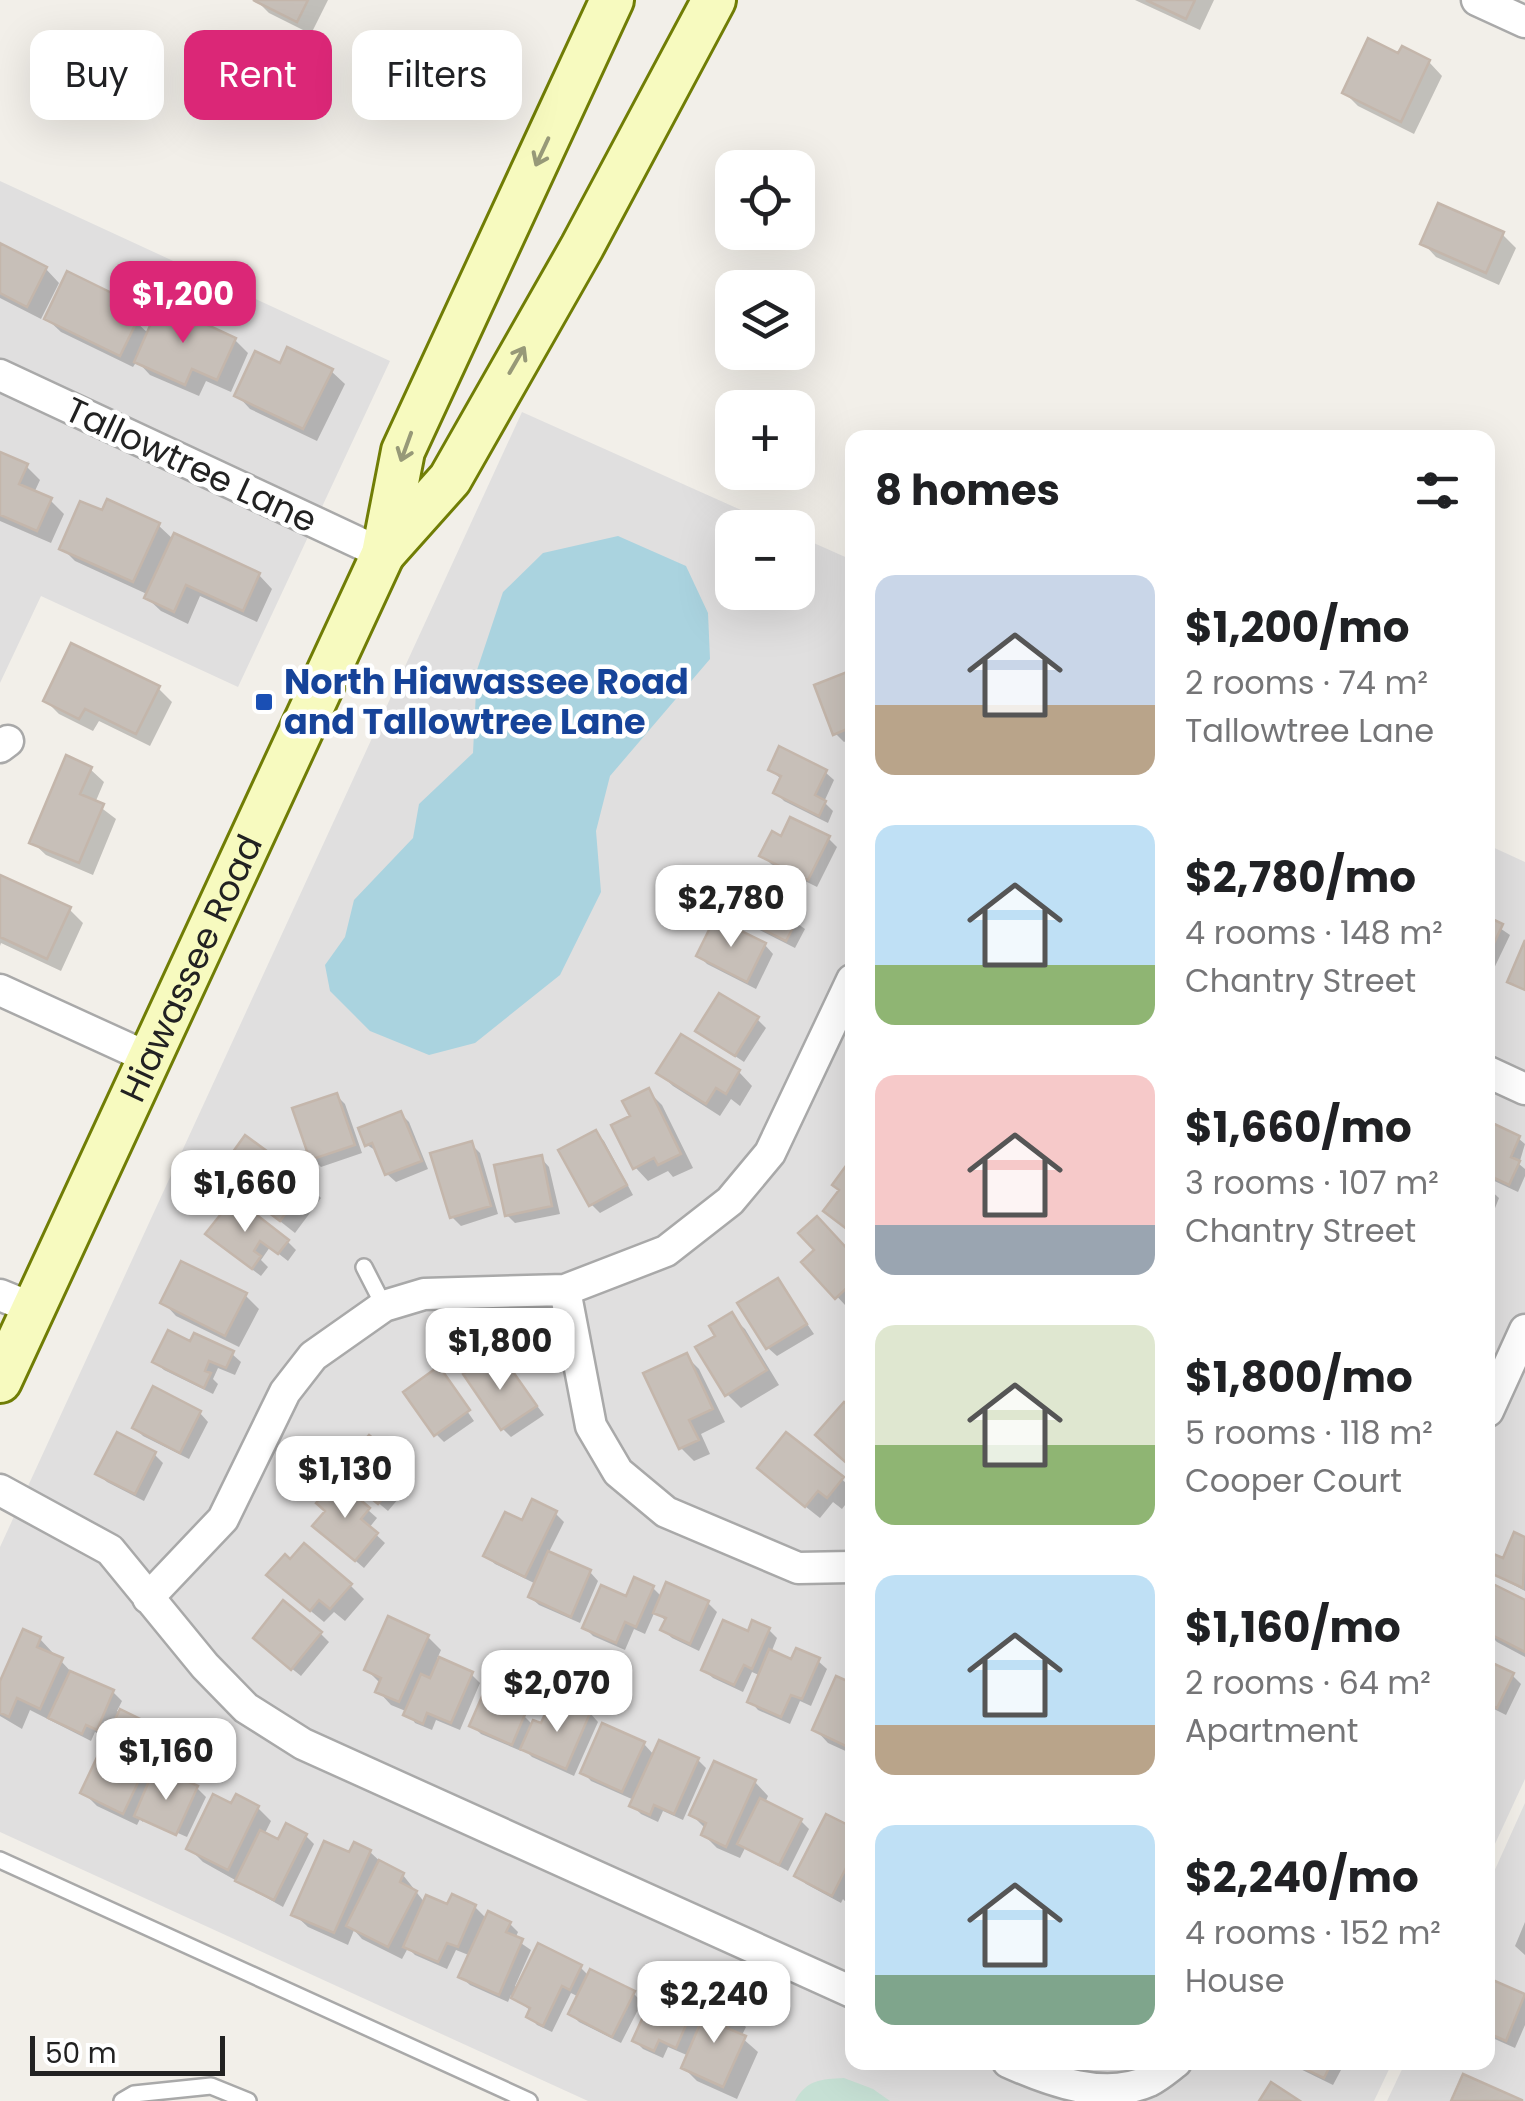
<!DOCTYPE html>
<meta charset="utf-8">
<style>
:root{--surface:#fff;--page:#f2f2f2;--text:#202124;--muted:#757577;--accent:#db2777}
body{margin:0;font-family:Poppins,sans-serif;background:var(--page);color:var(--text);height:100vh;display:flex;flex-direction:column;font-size:38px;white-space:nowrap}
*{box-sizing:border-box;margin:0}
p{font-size:32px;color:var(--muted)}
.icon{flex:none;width:55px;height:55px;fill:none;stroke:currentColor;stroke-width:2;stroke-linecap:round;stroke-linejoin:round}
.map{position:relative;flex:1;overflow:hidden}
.sheet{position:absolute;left:845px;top:430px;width:650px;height:1640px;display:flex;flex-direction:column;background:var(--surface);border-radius:20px;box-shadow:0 10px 40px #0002}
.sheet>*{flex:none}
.banner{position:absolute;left:30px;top:30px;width:665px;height:90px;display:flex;gap:20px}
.buttons{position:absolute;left:715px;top:150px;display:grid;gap:20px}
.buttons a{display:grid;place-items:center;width:100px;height:100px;border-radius:20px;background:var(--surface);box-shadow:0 10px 40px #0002;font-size:50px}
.scale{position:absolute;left:30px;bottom:25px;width:195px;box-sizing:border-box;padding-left:10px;border:5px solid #222;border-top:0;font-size:28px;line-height:35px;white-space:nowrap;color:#222;-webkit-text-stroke:8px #fff;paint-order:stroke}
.price{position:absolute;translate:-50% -85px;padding:0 22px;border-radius:20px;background:#fff;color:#222;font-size:32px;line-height:65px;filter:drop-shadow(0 2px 5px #0008)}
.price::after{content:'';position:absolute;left:50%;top:60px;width:30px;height:22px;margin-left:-15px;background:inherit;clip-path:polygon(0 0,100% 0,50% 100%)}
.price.on{background:var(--accent);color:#fff}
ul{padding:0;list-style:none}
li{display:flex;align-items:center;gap:30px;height:250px;padding:0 30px}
li span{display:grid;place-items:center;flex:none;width:280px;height:200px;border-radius:20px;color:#555}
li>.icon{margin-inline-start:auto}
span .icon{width:120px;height:120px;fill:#fffc;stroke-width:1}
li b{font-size:42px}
h2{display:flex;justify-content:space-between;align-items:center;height:120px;padding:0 30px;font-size:42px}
.pill{padding:0 35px;border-radius:20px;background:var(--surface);box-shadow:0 10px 40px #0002;font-size:35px;line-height:90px}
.pill.on{background:var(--accent);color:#fff}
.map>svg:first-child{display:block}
.residential{fill:#e0dfdf}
.wetland{fill:#c6e0d4}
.water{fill:#aad3df}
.shadow{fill:#0003}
.building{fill:#c7bfb8;stroke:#c4b6ab;stroke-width:2.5}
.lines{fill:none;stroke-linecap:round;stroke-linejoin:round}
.service-casing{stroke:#a9a9a9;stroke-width:20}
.minor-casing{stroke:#a9a9a9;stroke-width:35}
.secondary-casing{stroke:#707d05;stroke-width:48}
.service{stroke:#fff;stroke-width:15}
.minor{stroke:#fff;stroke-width:30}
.secondary{stroke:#f7fabf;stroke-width:42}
.oneway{stroke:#979978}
.transit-dot{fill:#1a4fb4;stroke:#fff;stroke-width:4}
.labels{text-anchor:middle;stroke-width:9;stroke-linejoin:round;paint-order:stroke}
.street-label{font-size:35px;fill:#222;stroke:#fff}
.transit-label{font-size:35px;font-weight:bold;fill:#164399;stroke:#fff;text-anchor:start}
</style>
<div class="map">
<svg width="1525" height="2101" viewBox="0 0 1525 2101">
<rect width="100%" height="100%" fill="#f2efe9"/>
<path class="residential" d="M0,181L390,361L238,687L41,596L0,683Z
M522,412L779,527L732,528V592H798V536L852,560V2062L1392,2063L1374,2101H588L0,1832V1547Z
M1488,845L1525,862V1779L1488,1859Z
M1525,1803V2101H1387L1405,2063L1488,2062V1885Z"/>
<path class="wetland" d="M844,2078L873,2089L890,2101H795C806,2080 821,2079 844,2078Z"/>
<path class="water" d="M618,536L686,566L708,613L710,659L610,776L596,831L601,892L560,975L475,1043L429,1055L370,1031L330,991L325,965L345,937L354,900L413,838L419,804L473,753L477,670L503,592L543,553Z"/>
<path class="shadow" d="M256,0H328L311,34L269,13Z
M1135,0H1214L1200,30Z
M1403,49L1429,62L1442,76L1414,134L1358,106L1345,93L1399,56Z
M1502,234L1516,248L1499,285L1436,257L1423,243Z
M0,246L46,269L59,283L41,319L0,298Z
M123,301L136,314L134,320L149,334L235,340L248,353L231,392L206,381L199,396L150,375L137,361L133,367L61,332L47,319Z
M281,366L331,371L345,384L317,441L250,409L237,395Z
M0,455L26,466L40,480L34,493L50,500L64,514L51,543L0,521Z
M103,513L158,525L174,540L259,575L272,589L257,622L200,596L188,624L161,611L147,598L149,595L75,561L62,548Z
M852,673V738L844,742L835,733L817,686Z
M158,688L172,702L150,746L99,721L93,731L59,714L46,701Z
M90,769L104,782L95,803L116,819L93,875L46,855L32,842Z
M771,770L825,772L834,780L824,802L833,811L828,823L784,801L776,793L782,780Z
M828,838L837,847L817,887L771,864L763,855Z
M0,877L69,909L83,923L61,971L1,943L0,946Z
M787,890L796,899L787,916L805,929L795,948L736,918L728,910Z
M1488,920L1510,935L1488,981Z
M765,945L773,954L756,989L707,964L699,956Z
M757,1019L766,1028L744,1062L698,1031Z
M739,1072L752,1086L740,1106L731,1099L720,1116L673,1086L659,1073Z
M648,1091L662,1105L693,1168L673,1177L668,1171L648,1181L635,1167Z
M337,1096L345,1104L362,1153L321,1167L312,1158Z
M401,1114L409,1122L428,1169L396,1182L387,1174L378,1152L367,1145Z
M1488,1124L1518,1138L1525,1144L1519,1164L1525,1169V1176L1518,1192L1488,1178Z
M596,1133L604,1141L633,1195L600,1213L591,1204Z
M471,1144L480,1153L498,1214L461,1226L452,1217Z
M233,1155L307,1184L321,1198L295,1233L233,1184L245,1168Z
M541,1158L549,1167L560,1214L515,1223L507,1215Z
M1488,1188L1499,1198L1488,1226Z
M817,1219L852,1257V1299L845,1305L805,1262L818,1250Z
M249,1222L288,1242L296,1250L288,1261L270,1247L261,1260L268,1267L261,1276L217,1243Z
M778,1281L814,1334L777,1356L768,1348Z
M245,1295L259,1309L239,1347L176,1316L163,1302Z
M731,1316L745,1329L779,1385L741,1408L727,1394L719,1336Z
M192,1344L232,1354L241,1362L235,1375L218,1368L213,1379L218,1384L213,1394L164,1370L155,1362Z
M686,1356L699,1369L725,1422L701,1434L710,1454L694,1461L681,1448Z
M504,1362L544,1415L511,1437L503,1429L488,1372Z
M442,1375L474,1421L444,1442L436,1434Z
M200,1413L208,1422L189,1459L143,1436L135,1428Z
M369,1439L415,1479L388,1511L350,1479Z
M154,1454L163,1463L144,1501L107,1482L98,1474Z
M842,1479L852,1490V1496L842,1509L833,1502L820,1518L773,1481Z
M368,1510L377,1518L369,1528L385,1543L364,1568L324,1534L328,1512Z
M555,1513L564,1522L548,1554L590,1572L598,1581L580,1623L539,1605L530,1597L536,1584L495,1564L486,1556L523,1523Z
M1516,1536L1525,1540V1591L1488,1571L1490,1555L1504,1562Z
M350,1585L364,1599L345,1621L334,1612L324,1622L283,1588Z
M1492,1586L1525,1603V1657L1497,1642L1488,1633L1491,1615L1488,1612V1594Z
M653,1588L662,1597L708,1603L717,1612L699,1651L672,1638L663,1630L667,1622L655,1611L645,1634L634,1629L625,1650L593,1636L585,1628L627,1599Z
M769,1630L777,1638L771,1653L793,1662L818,1661L827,1669L811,1706L800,1701L790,1724L758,1710L750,1701L761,1676L752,1672L743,1692L713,1678L704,1670L749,1634Z
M320,1633L329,1642L301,1676L264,1646Z
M428,1637L441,1650L437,1659L471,1674L480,1683L460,1730L436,1720L432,1730L415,1723L408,1712L391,1705L378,1691L381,1684L367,1670Z
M40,1639L53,1653L51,1656L61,1661L74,1675L113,1692L122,1701L117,1711L162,1732L175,1746L159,1780L176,1788H197L206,1797L187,1837L143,1818V1822L140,1819L137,1825L97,1806L83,1792L109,1738L95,1732L91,1741L30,1710L22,1729L0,1716V1687Z
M1488,1664L1512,1675L1521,1684L1506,1715L1488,1706Z
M838,1679L852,1685V1754L828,1743L815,1729Z
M523,1693L532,1702L525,1717L533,1725L542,1726L568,1716L590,1713L598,1722L574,1776L532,1757L522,1747L521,1751L481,1734L472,1725Z
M644,1744L654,1755L698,1760L706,1768L683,1820L663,1811L658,1822L641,1814L632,1805L634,1800L591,1781L583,1772Z
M715,1764L755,1782L768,1796L765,1803L801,1821L809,1829L788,1871L745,1848L740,1858L717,1848L704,1835L706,1829L692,1815Z
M232,1806L258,1808L271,1821L264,1835L279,1842L306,1836L314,1844L283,1907L203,1862L189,1848Z
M827,1818L852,1830V1909L843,1899L841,1903L806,1884L797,1876Z
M370,1852L384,1865L403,1875L425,1903L449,1908L475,1907L487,1919L510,1924L518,1932L515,1939L531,1950L515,1986L519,1988L580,1967L589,1976L633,1993L642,2002L621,2043L579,2022L571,2014L579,1997L571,1993L552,2032L537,2025L529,2016L531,2011L511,1995L508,2002L470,1985L461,1977L471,1956L456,1950L447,1969L415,1955L408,1948L402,1959L362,1939L354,1930L348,1945L308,1927L294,1914L351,1856Z
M1525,1922V1955L1515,1946Z
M1488,1981L1525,1997V2025L1515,2048L1488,2036Z
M695,2004L707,2016L732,2014L746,2027L741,2037L758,2052L737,2099L697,2081L684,2068L689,2056L668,2047L663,2058L643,2049L635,2041Z
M1286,2062H1334L1341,2070L1333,2085Z"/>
<path class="building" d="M253,0H308L297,22Z
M1146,0H1195L1186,19Z
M1368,38L1398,53L1402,46L1430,60L1401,122L1342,93Z
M1438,203L1504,232L1486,273L1420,244Z
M0,243L47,267L27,307L0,293Z
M67,271L124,299L119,310L138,319L120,356L44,319Z
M160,303L236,338L217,380L192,369L185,385L134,362Z
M287,347L333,369L303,429L234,396L255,351L280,363Z
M0,452L28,464L19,484L52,498L37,531L0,515Z
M107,499L160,523L133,582L59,549L80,501L102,510Z
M174,533L260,573L243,611L186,585L174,612L144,598Z
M71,643L160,686L136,734L85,709L79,719L43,701Z
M852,670V727L833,735L814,685Z
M779,746L827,770L815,795L826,801L819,816L773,793L781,776L768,770Z
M66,755L92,767L80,794L104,804L79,863L29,843Z
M790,817L830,836L808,880L759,856L772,831L781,836Z
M747,867L789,888L778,908L798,918L786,941L725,910Z
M0,875L71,907L47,959L0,937Z
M1488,917L1503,924L1488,956Z
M715,918L766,943L747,982L696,956Z
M1525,940V990L1507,982Z
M719,993L759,1017L735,1056L695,1031Z
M681,1034L740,1070L726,1094L716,1088L706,1104L656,1073Z
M649,1088L681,1154L658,1165L654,1158L633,1169L611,1125L630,1116L622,1101Z
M337,1093L355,1145L310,1160L292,1108Z
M401,1111L422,1161L385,1175L372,1143L365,1146L358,1128Z
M1488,1121L1520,1136L1511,1157L1520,1161L1509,1185L1488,1175Z
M596,1130L627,1185L589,1206L558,1150Z
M245,1135L309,1182L280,1221L230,1184L244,1166L230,1156Z
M472,1141L491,1206L450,1218L430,1153Z
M542,1155L552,1206L505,1216L494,1165Z
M845,1167L852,1173V1233L823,1211L839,1190L832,1185Z
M229,1204L248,1219L253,1212L289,1240L278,1254L260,1241L254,1251L261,1256L252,1269L205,1234Z
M817,1216L852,1254V1283L835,1299L801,1262L814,1250L798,1233Z
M181,1261L247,1293L225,1336L160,1303Z
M778,1278L807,1324L766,1349L737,1303Z
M732,1312L767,1370L725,1396L695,1347L715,1336L709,1326Z
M168,1330L190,1341L194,1333L234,1351L226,1368L209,1361L205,1371L211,1373L204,1388L152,1362Z
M687,1353L713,1409L689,1420L699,1440L679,1449L643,1373Z
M504,1359L537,1406L501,1430L463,1374L482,1362L487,1370Z
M439,1366L470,1410L434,1436L403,1392Z
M153,1386L201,1411L180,1453L132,1428Z
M844,1402L852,1409V1468L815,1435Z
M117,1432L156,1452L135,1494L95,1474Z
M786,1432L844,1477L827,1498L818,1491L805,1507L757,1468Z
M369,1435L408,1469L378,1504L338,1471Z
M336,1479L370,1508L361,1519L378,1533L355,1561L312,1526L325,1511L316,1503Z
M532,1499L557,1511L525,1577L483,1556L505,1512L522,1520Z
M1514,1532L1525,1537L1523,1588L1488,1572L1489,1552L1503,1558Z
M304,1543L352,1584L330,1609L319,1600L310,1611L266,1575L285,1554L290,1559Z
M548,1551L591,1570L571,1617L528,1597Z
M634,1577L654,1586L636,1627L625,1622L616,1643L582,1628L601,1585L626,1596Z
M666,1582L709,1601L690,1644L660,1630L666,1618L653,1613Z
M1491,1583L1525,1600V1652L1488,1633V1589Z
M283,1600L322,1632L291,1670L253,1638Z
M388,1616L429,1635L399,1702L375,1692L381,1678L364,1670Z
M723,1620L748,1631L752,1620L770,1628L752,1669L744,1665L734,1685L701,1670Z
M23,1629L41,1637L37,1647L63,1658L40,1709L17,1698L9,1717L0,1713V1681Z
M796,1648L820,1658L802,1699L791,1695L781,1717L747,1702L769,1649L791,1659Z
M439,1657L473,1672L451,1723L427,1713L423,1724L403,1715L421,1674L430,1678Z
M1488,1661L1514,1673L1497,1708L1488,1704Z
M70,1671L114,1690L97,1730L86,1725L82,1734L48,1718Z
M491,1676L525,1691L517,1710L525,1714L512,1745L469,1726Z
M836,1676L852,1683V1749L812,1730Z
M571,1702L591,1711L566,1769L520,1749L533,1720L541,1723L549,1705L566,1713Z
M120,1709L163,1730L123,1814L80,1793Z
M602,1723L645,1742L622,1792L580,1773Z
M659,1740L699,1758L674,1814L654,1805L650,1815L629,1806Z
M714,1761L756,1780L726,1847L701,1835L706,1823L689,1815Z
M152,1774L174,1784L178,1777L198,1786L176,1835L134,1816Z
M213,1794L231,1803L236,1794L259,1806L228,1870L186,1849Z
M760,1798L802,1819L779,1865L737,1844Z
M826,1814L852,1827V1856L832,1896L794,1876Z
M286,1823L307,1834L274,1900L235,1881L260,1830L278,1839Z
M324,1841L349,1852L354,1842L371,1850L334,1933L291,1915Z
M379,1860L404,1873L400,1882L417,1891L388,1947L346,1926Z
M452,1894L476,1905L458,1947L447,1943L438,1962L403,1947L426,1895L447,1904Z
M488,1911L511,1922L506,1932L523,1939L499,1995L458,1977Z
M538,1943L582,1965L570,1990L562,1986L543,2026L526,2017L530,2008L511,1998Z
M590,1969L635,1991L612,2037L568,2014Z
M1488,1978L1525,1994L1506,2041L1488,2033Z
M658,1984L696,2002L676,2048L659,2040L654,2051L632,2041Z
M710,2001L734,2012L727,2028L746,2036L723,2087L681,2068Z
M1291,2062H1332L1324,2078Z
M1463,2074L1522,2100V2101H1451Z
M1271,2082L1300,2101H1259Z"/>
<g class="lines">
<defs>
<path id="service" d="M364,1267L384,1306
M0,1860L529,2101
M122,2101L134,2094L211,2086L248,2101"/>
<path id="minor" d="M1477,0L1525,22
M0,375L383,554
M0,747L8,741
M0,990L149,1058
M1488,1072L1525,1089
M565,1290L591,1426L618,1472L666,1512L798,1568L852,1567
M0,1295L32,1308
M1488,1411L1525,1330
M0,1490L110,1550L205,1666L246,1708L303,1744L852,1992
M148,1598L223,1519L285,1392L313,1356L384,1306L424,1294L565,1290L666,1251L730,1201L770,1153L852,980
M1008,2062C1050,2081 1104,2101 1149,2081C1159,2076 1168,2068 1176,2062"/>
<g id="secondary">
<path d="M383,554L450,479L582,247L714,0"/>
<path id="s1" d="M0,1381L383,554L403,451L612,0"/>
</g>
</defs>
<use href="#service" class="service-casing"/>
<use href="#minor" class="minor-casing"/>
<use href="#secondary" class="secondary-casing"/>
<use href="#service" class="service"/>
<use href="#minor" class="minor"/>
<use href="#secondary" class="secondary"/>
</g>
<defs><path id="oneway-shaft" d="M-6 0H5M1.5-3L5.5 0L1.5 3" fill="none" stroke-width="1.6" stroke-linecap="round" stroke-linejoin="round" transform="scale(2.5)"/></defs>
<g class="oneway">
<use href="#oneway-shaft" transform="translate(542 152) rotate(115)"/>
<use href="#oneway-shaft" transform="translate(517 360) rotate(-60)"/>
<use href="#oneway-shaft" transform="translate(406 447) rotate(110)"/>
</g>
<rect class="transit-dot" x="254" y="692" width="20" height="20" rx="5"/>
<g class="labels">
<g class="street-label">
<text transform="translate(191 465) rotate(25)" y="12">Tallowtree Lane</text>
<text dy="12" stroke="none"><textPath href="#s1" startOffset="455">Hiawassee Road</textPath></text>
</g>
<g class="transit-label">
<text x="284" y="694">North Hiawassee Road<tspan x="284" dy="40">and Tallowtree Lane</tspan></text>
</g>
</g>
</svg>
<div class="buttons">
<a><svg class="icon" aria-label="locate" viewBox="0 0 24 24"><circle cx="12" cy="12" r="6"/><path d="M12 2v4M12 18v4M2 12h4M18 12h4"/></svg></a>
<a><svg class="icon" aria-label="layers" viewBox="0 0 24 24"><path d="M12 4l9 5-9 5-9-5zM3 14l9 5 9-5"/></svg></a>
<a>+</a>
<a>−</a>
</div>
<div class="scale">50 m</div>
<b class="price on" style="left:183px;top:346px">$1,200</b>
<b class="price" style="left:731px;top:950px">$2,780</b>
<b class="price" style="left:245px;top:1235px">$1,660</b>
<b class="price" style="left:500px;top:1393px">$1,800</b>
<b class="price" style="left:345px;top:1521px">$1,130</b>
<b class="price" style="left:557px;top:1735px">$2,070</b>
<b class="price" style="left:166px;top:1803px">$1,160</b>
<b class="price" style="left:714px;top:2046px">$2,240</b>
<div class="banner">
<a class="pill">Buy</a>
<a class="pill on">Rent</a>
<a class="pill">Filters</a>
</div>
<section class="sheet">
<h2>8 homes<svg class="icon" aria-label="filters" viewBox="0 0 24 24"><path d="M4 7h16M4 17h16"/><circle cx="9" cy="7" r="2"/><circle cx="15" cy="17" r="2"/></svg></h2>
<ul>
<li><span style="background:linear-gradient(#c9d6e8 65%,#b9a48a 0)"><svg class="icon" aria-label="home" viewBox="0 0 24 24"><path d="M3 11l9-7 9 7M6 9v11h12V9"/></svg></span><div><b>$1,200/mo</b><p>2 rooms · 74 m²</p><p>Tallowtree Lane</p></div></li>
<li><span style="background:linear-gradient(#bfe0f5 70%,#8fb573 0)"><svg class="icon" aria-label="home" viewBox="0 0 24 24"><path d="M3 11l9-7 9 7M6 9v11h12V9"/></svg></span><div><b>$2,780/mo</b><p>4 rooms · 148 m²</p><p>Chantry Street</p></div></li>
<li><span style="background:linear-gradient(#f6c9c9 75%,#9aa5b1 0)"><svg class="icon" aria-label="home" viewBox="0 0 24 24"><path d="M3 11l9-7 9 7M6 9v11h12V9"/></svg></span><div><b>$1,660/mo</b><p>3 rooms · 107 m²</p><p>Chantry Street</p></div></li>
<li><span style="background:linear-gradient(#dfe7d0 60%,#8fb573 0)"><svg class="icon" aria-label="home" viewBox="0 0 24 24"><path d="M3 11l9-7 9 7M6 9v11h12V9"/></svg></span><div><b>$1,800/mo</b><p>5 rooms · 118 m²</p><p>Cooper Court</p></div></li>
<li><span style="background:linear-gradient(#bfe0f5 75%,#b9a48a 0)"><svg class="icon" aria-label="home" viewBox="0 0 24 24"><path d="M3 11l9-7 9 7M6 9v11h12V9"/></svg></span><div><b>$1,160/mo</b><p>2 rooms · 64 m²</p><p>Apartment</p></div></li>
<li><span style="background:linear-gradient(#bfe0f5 75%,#7fa58c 0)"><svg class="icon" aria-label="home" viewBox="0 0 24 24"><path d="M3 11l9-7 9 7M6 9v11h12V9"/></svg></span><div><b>$2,240/mo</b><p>4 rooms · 152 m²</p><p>House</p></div></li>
</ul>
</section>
</div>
